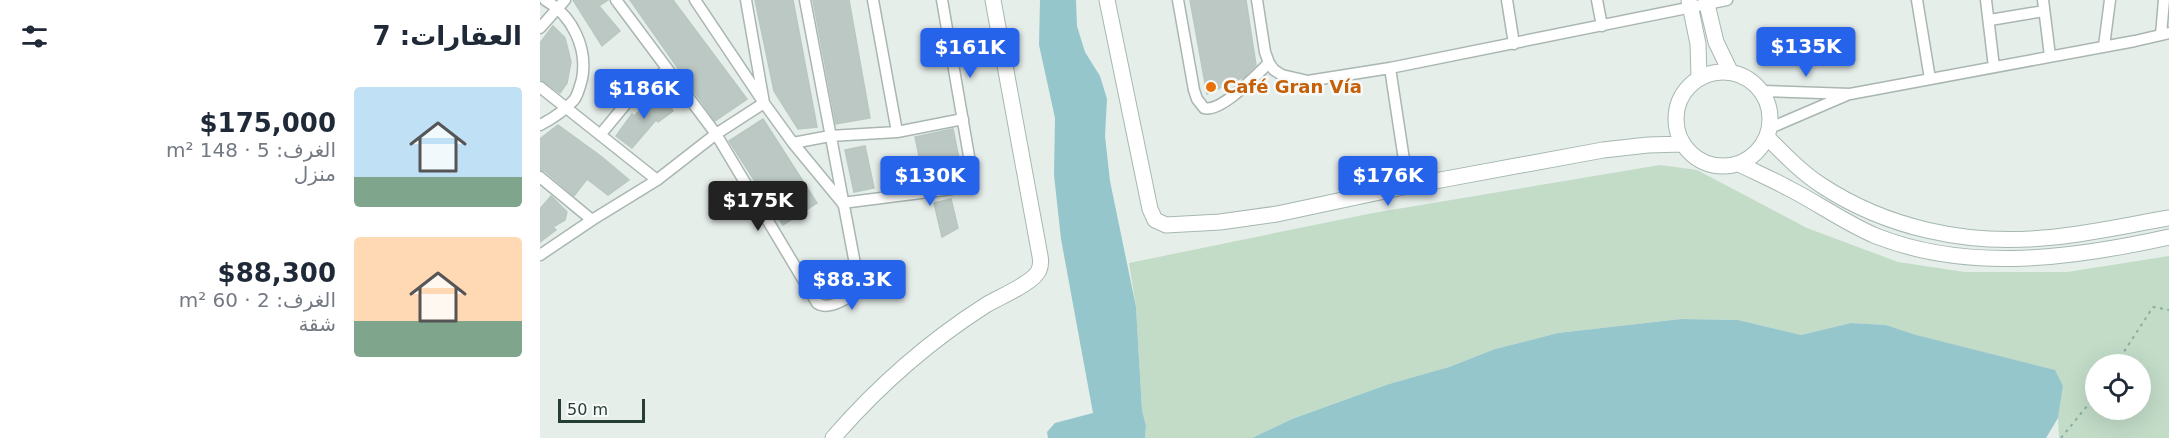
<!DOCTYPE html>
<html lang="ar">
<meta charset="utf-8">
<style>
:root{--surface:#fff;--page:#f2f2f3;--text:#1f2937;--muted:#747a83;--accent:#2563eb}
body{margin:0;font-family:"DejaVu Sans",Cairo,sans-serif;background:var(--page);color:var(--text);direction:rtl;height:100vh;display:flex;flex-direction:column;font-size:22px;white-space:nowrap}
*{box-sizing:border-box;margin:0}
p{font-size:20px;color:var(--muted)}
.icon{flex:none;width:33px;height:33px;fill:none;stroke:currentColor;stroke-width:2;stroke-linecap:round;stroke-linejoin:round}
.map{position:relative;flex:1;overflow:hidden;direction:ltr}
.drawer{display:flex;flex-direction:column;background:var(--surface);width:540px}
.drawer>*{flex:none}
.controls{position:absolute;left:1545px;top:354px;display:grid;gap:12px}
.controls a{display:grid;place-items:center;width:66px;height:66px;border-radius:50%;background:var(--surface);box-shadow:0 6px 24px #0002;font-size:30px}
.scale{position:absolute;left:18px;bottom:15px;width:87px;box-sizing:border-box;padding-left:6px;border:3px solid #273e37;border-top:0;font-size:16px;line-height:21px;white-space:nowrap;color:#273e37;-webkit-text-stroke:4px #f7faf8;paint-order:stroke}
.price{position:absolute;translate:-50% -51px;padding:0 14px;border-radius:6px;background:var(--accent);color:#fff;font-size:20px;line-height:39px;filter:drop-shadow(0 2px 3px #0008)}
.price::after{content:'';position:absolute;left:50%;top:36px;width:18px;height:14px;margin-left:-9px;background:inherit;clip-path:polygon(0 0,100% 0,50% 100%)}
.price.current{background:#222;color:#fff}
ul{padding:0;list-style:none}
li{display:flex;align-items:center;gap:18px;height:150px;padding:0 18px}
li span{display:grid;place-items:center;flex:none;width:168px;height:120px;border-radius:6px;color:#555}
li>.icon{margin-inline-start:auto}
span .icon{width:72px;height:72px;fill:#fffc;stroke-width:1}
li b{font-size:26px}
h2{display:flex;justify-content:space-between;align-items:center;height:72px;padding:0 18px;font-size:26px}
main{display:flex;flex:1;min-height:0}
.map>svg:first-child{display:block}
.green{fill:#c2dcc8;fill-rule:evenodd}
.water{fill:#95c6cc}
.building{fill:#bcc8c3;stroke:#b9c7c1;stroke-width:1.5}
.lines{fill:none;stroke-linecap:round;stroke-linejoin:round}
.street-casing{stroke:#a9b6b1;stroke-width:13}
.secondary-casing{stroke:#a6b8b1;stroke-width:17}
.path{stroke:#8aaea2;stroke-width:2;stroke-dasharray:3 4.5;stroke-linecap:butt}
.street{stroke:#fff;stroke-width:10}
.secondary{stroke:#fff;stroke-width:15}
.food-dot{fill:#e8710a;stroke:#f7faf8;stroke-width:2}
.labels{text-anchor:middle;stroke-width:5;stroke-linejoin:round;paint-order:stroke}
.food-label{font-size:18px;font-weight:bold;fill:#c56008;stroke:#f7faf8;text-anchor:start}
</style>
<main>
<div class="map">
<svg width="1629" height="438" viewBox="0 0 1629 438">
<rect width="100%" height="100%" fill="#e6eeea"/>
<path class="green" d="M1120,165L1157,170L1267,228L1358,262L1425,272H1527L1629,256V438H1519L1518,418L1523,386L1346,325L1311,323L1261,335L1198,320L1141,319L1018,333L955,349L909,367L849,384L752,419L712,438H605L606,426L602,410L596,307L589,263L833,213ZM1556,364H1600V410H1556Z"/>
<path class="water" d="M500,0H536L537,26L545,52L560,76L567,99L565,136L570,181L596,307L602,410L606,426L605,438H508L507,432L515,423L553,413L521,239L514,175L515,118L499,45Z
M1141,319L1198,320L1261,335L1311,323L1346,325L1376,335L1515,370L1523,386L1518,418L1506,438H712L752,419L849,384L909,367L955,349L1018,333Z"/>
<path class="building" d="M33,0H68L59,6L80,31L62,46Z
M90,0H133L207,99L175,121Z
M215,0H253L277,127L258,129L234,91Z
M273,0H309L330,118L296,124Z
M650,0H706L716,65L704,77L667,94Z
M13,26L25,38L31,62L27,83L20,93L0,79V43Z
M121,91L133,111L118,122L116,120L92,148L76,136L92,114L94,116Z
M223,119L277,203L243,225L189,141Z
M18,125L62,157L89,180L68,195L47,179L34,196L5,171L0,170V139Z
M413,129L422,173L384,180L375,137Z
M325,146L334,188L314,192L305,150Z
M11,196L27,212L25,220L13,227L16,230L0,242V209Z
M411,199L418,228L402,237L394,203Z"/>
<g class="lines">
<defs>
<path id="street" d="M76,0L176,134L277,303C289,311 304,299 315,294L318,292L319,285L265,0
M206,0L224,103L253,143L300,200
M333,0L357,132
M638,0L654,90L657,99L664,108C681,113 716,75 729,63
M717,0L725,52L729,63L734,70L742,75L768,81L850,68L1187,0
M967,0L974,44
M1057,0L1062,26
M1377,0L1390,79
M1446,0L1454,67
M1503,0L1510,56
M1450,20L1504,11
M0,28L25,0
M1621,35L1624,0
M1564,46L1570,0
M850,68L868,186
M0,87L117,180
M1222,91L1310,94L1595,41L1629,33
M0,125C12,119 25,110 34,100C38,95 40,86 42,79C48,48 32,15 5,0
M1230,128L1307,95
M60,135L89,100L126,70
M253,143L290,136L357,132L423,119
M0,177L52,220
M302,203L412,189L424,186L430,181V162L402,0
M0,255L52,220L117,180L176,134L224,103L155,0"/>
<path id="secondary" d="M567,0L610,209L615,220L626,225L680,222L737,214L868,186L1063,150L1108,145L1143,144
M1149,0L1158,44L1159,77
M1166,0L1176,42L1190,71
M1136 119a47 47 0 1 1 94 0a47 47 0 1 1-94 0Z
M1227,137C1244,154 1261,172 1281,185C1346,228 1426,245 1503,238C1545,235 1587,225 1629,218
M1199,164C1215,172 1232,179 1248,188C1278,203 1305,223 1336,236C1430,273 1534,258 1629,237
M293,438C338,386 388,342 446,305C459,297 494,283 499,270C501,265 501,261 500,256L453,0"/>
</defs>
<use href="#street" class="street-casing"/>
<use href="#secondary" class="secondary-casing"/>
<path class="path" d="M1576,364L1613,307L1629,310
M1521,438L1556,395"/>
<use href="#street" class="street"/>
<use href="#secondary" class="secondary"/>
</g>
<circle class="food-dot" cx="671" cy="87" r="6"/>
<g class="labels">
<g class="food-label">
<text x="683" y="93">Café Gran Vía</text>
</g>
</g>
</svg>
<div class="controls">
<a><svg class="icon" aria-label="locate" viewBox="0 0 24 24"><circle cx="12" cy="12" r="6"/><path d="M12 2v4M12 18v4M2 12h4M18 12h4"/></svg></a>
</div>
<div class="scale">50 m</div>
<b class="price" style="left:1266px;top:78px">$135K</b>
<b class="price" style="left:430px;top:79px">$161K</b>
<b class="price" style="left:104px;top:120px">$186K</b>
<b class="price" style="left:390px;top:207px">$130K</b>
<b class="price" style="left:848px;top:207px">$176K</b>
<b class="price current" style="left:218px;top:232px">$175K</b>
<b class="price" style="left:312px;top:311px">$88.3K</b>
</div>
<section class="drawer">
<h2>العقارات: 7<svg class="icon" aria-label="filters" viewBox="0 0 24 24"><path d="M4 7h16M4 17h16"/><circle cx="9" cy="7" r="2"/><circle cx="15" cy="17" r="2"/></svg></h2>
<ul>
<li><span style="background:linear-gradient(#bfe0f5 75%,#7fa58c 0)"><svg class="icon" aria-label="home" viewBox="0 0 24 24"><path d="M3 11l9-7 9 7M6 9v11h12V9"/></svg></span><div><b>$175,000</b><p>الغرف: 5 · 148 m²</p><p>منزل</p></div></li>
<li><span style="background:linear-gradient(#ffd9b3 70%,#7fa58c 0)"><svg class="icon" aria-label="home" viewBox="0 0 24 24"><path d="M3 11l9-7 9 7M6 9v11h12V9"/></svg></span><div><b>$88,300</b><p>الغرف: 2 · 60 m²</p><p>شقة</p></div></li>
</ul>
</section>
</main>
